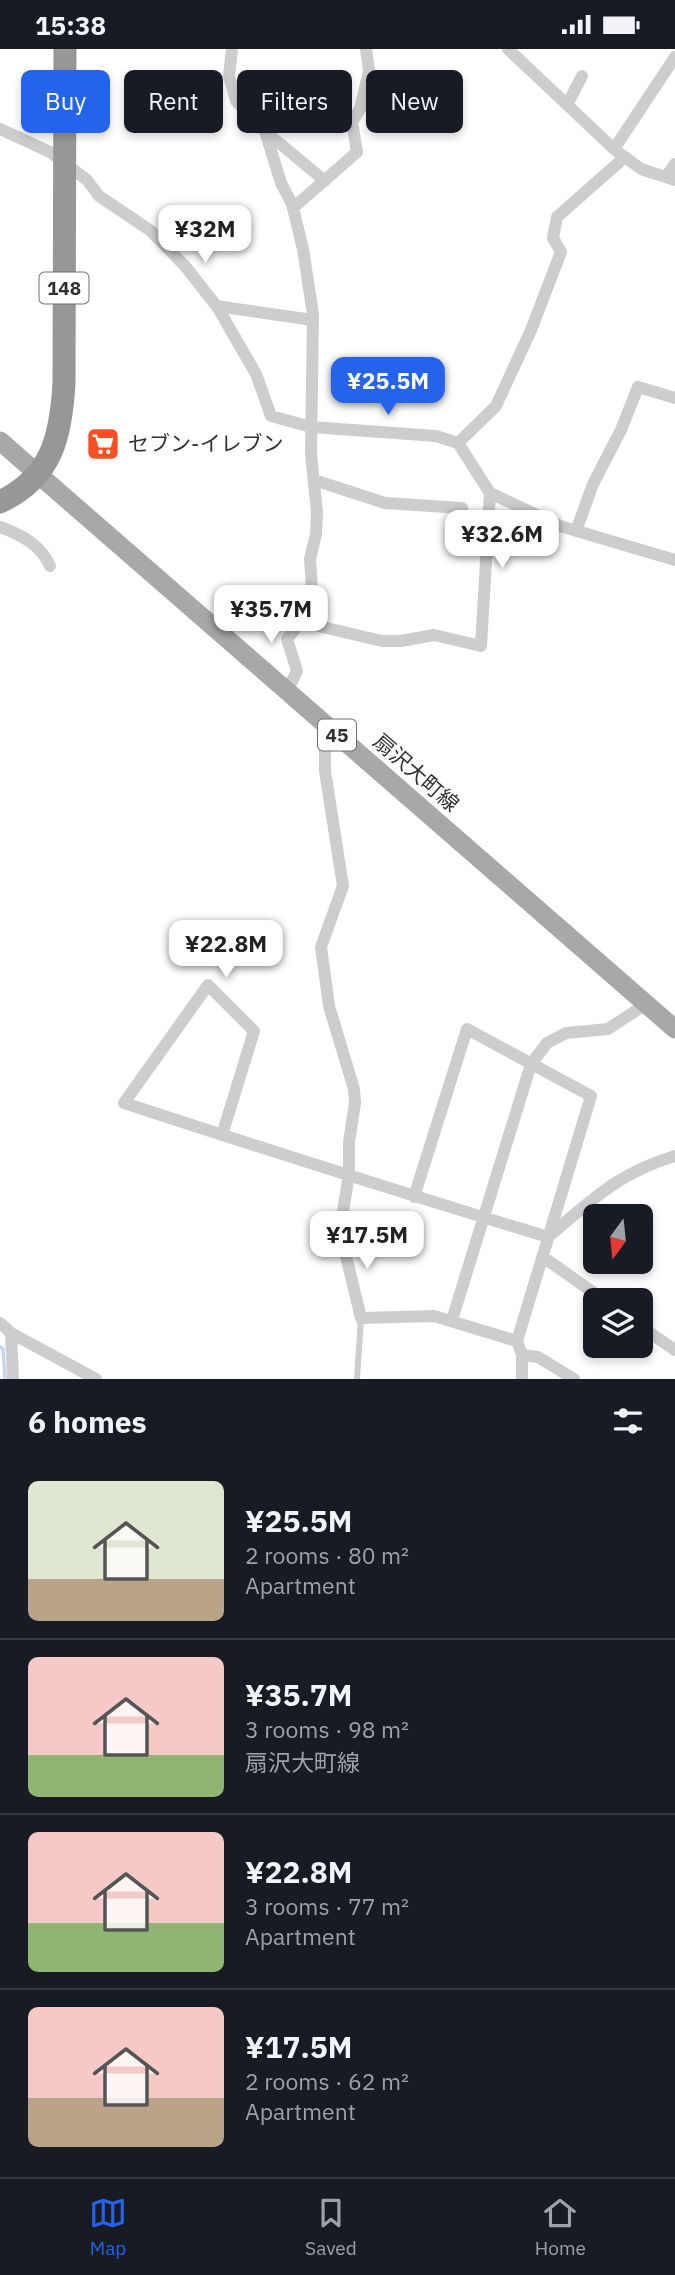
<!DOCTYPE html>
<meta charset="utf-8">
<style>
:root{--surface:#171b24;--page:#242831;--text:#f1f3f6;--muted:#9ea1a6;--line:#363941;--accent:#2563eb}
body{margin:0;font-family:"IBM Plex Sans","Noto Sans JP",sans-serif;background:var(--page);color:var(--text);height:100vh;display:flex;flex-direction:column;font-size:26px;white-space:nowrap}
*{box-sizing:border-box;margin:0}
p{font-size:23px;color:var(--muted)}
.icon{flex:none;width:38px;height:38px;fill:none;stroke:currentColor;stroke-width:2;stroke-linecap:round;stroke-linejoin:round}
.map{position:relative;height:1330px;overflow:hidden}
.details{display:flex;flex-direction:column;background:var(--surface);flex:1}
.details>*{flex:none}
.banner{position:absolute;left:21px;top:21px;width:634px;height:63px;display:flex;gap:14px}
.needle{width:46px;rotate:195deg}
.tools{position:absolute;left:583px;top:1155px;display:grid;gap:14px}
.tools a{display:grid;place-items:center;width:70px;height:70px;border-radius:10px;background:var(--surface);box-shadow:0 4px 10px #0003;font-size:35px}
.price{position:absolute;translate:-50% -60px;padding:0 16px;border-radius:14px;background:#fff;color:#222;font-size:23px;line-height:46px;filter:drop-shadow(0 2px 4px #0008)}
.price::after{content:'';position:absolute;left:50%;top:42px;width:21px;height:16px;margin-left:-10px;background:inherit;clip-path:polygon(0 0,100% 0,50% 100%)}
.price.active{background:var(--accent);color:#fff}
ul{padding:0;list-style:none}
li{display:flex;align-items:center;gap:21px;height:175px;padding:0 28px}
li+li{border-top:2px solid var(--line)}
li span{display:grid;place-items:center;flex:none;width:196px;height:140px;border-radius:10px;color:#555}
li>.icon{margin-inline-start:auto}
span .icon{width:84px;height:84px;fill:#fffc;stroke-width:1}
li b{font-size:30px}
h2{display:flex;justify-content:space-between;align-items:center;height:84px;padding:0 28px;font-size:30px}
.tag{padding:0 24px;border-radius:10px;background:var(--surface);box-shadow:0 4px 10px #0003;font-size:24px;line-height:63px}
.tag.active{background:var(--accent);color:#fff}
.status{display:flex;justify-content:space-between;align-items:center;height:49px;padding:0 35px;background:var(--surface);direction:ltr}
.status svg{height:19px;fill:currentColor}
.dock{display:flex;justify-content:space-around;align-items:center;height:98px;border-top:2px solid var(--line);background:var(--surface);font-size:19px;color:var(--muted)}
.dock a{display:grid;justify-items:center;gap:4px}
.dock .active{color:var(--accent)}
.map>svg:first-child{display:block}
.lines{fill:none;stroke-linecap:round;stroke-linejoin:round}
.stream{stroke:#c7d5f0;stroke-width:3.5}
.lane{stroke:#cdcdcd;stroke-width:6}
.street{stroke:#cdcdcd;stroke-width:12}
.primary{stroke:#a8a8a8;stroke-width:19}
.highway{stroke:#979797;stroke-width:23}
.labels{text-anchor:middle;stroke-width:7;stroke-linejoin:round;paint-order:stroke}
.shield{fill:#fff;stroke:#6e6e6e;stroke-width:2}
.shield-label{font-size:19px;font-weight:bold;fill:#303030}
.poi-label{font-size:21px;fill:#303030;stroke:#fff;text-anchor:start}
.street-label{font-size:21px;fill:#303030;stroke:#fff}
</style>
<div class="status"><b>15:38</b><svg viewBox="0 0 49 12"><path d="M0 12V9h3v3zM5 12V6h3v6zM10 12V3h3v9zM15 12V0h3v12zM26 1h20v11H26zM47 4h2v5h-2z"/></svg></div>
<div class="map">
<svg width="675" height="1330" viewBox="0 0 675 1330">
<rect width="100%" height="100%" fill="#fff"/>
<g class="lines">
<path class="stream" d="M0,1298L3,1300L5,1330"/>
<path class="lane" d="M357,1330L361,1269"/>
<path class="street" d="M232,0L229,27L236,52L265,82L281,134L292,155L303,200L313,265L311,405L317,463L316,485L310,510L312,539L301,573L287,590L297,622L287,642
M508,0L614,100L641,120L675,131
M567,56L582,27
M0,80L50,103L87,131L99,147L151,182L185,217L218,259L256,325L271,367L311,378L436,387L458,394L490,444L560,477L675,511
M266,83L325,132
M614,100L675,8
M666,128L675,115
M293,159L357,103L352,73L360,60L369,22L366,0
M216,257L313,271
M458,394L496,357L531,281L561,203L553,189L557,168L625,108
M314,431L385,454L462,459
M0,478C22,486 41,496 50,517
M576,482L593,435L621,381L638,338L675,349
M301,573L382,592H401L434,586L481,597L490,444
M332,681L325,699V722L343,837L321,898L329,957L354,1040L355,1054L349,1093V1125L340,1182L361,1269L434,1267L517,1292
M222,1086L254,982L208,936L124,1054C265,1100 406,1145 548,1188
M414,1148L467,980L591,1047L517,1292L522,1306V1330
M548,1188C592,1151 618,1124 675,1107
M543,1208L604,1251
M452,1271L531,1015L547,994L566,984L608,980L646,955
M0,1274L11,1284L96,1330
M640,1277L675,1301
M11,1284L13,1330
M522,1306L538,1308L574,1330"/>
<path class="primary" d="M0,392L675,980"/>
<path class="highway" d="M0,453C52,428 61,388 64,334L65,0"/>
</g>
<defs>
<symbol id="supermarket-square" viewBox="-11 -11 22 22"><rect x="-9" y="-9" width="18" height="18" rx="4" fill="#f64f23" stroke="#fff"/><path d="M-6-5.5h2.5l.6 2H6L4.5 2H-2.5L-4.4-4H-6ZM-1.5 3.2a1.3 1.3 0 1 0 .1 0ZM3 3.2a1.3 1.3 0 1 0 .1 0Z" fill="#fff"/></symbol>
</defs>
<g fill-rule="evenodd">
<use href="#supermarket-square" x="84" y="376" width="38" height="38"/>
</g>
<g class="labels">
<g class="shield">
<rect x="39.5" y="223.5" width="49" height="31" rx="5"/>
<rect x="318" y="670.5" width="38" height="31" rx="5"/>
</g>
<g class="shield-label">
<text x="64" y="246">148</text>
<text x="337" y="693">45</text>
</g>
<g class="poi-label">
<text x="128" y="402">セブン-イレブン</text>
</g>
<g class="street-label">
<text transform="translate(416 724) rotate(41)" y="7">扇沢大町線</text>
</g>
</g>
</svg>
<div class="tools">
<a><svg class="needle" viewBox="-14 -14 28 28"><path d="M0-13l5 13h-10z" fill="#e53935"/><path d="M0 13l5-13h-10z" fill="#9ea1a6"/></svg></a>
<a><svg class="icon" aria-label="layers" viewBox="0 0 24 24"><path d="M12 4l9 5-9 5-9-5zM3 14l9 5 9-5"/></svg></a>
</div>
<b class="price" style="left:205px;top:216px">¥32M</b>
<b class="price active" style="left:388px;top:368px">¥25.5M</b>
<b class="price" style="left:502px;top:521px">¥32.6M</b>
<b class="price" style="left:271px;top:596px">¥35.7M</b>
<b class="price" style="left:226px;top:931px">¥22.8M</b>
<b class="price" style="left:367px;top:1222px">¥17.5M</b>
<div class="banner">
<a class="tag active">Buy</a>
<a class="tag">Rent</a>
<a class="tag">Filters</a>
<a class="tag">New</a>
</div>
</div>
<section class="details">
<h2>6 homes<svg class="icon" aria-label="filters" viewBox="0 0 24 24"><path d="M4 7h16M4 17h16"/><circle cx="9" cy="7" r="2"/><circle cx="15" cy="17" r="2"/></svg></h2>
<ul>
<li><span style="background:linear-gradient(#dfe7d0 70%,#b9a48a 0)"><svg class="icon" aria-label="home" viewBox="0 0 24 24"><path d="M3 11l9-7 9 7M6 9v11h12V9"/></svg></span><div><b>¥25.5M</b><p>2 rooms · 80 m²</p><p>Apartment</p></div></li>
<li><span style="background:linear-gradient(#f6c9c9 70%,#8fb573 0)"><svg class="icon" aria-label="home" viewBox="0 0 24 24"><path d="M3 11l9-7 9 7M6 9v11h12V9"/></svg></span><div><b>¥35.7M</b><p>3 rooms · 98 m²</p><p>扇沢大町線</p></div></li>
<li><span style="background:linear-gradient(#f6c9c9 65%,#8fb573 0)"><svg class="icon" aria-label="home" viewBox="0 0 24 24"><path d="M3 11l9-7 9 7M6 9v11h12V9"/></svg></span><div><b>¥22.8M</b><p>3 rooms · 77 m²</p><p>Apartment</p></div></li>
<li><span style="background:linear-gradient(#f6c9c9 65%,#b9a48a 0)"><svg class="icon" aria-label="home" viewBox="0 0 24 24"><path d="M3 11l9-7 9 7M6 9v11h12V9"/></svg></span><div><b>¥17.5M</b><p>2 rooms · 62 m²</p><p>Apartment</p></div></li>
</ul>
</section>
<nav class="dock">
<a class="active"><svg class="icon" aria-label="map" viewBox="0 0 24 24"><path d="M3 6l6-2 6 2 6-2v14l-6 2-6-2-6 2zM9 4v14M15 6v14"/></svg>Map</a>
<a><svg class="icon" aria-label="saved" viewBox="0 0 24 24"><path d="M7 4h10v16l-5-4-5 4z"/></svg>Saved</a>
<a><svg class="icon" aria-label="home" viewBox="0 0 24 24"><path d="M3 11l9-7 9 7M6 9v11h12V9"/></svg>Home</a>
</nav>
